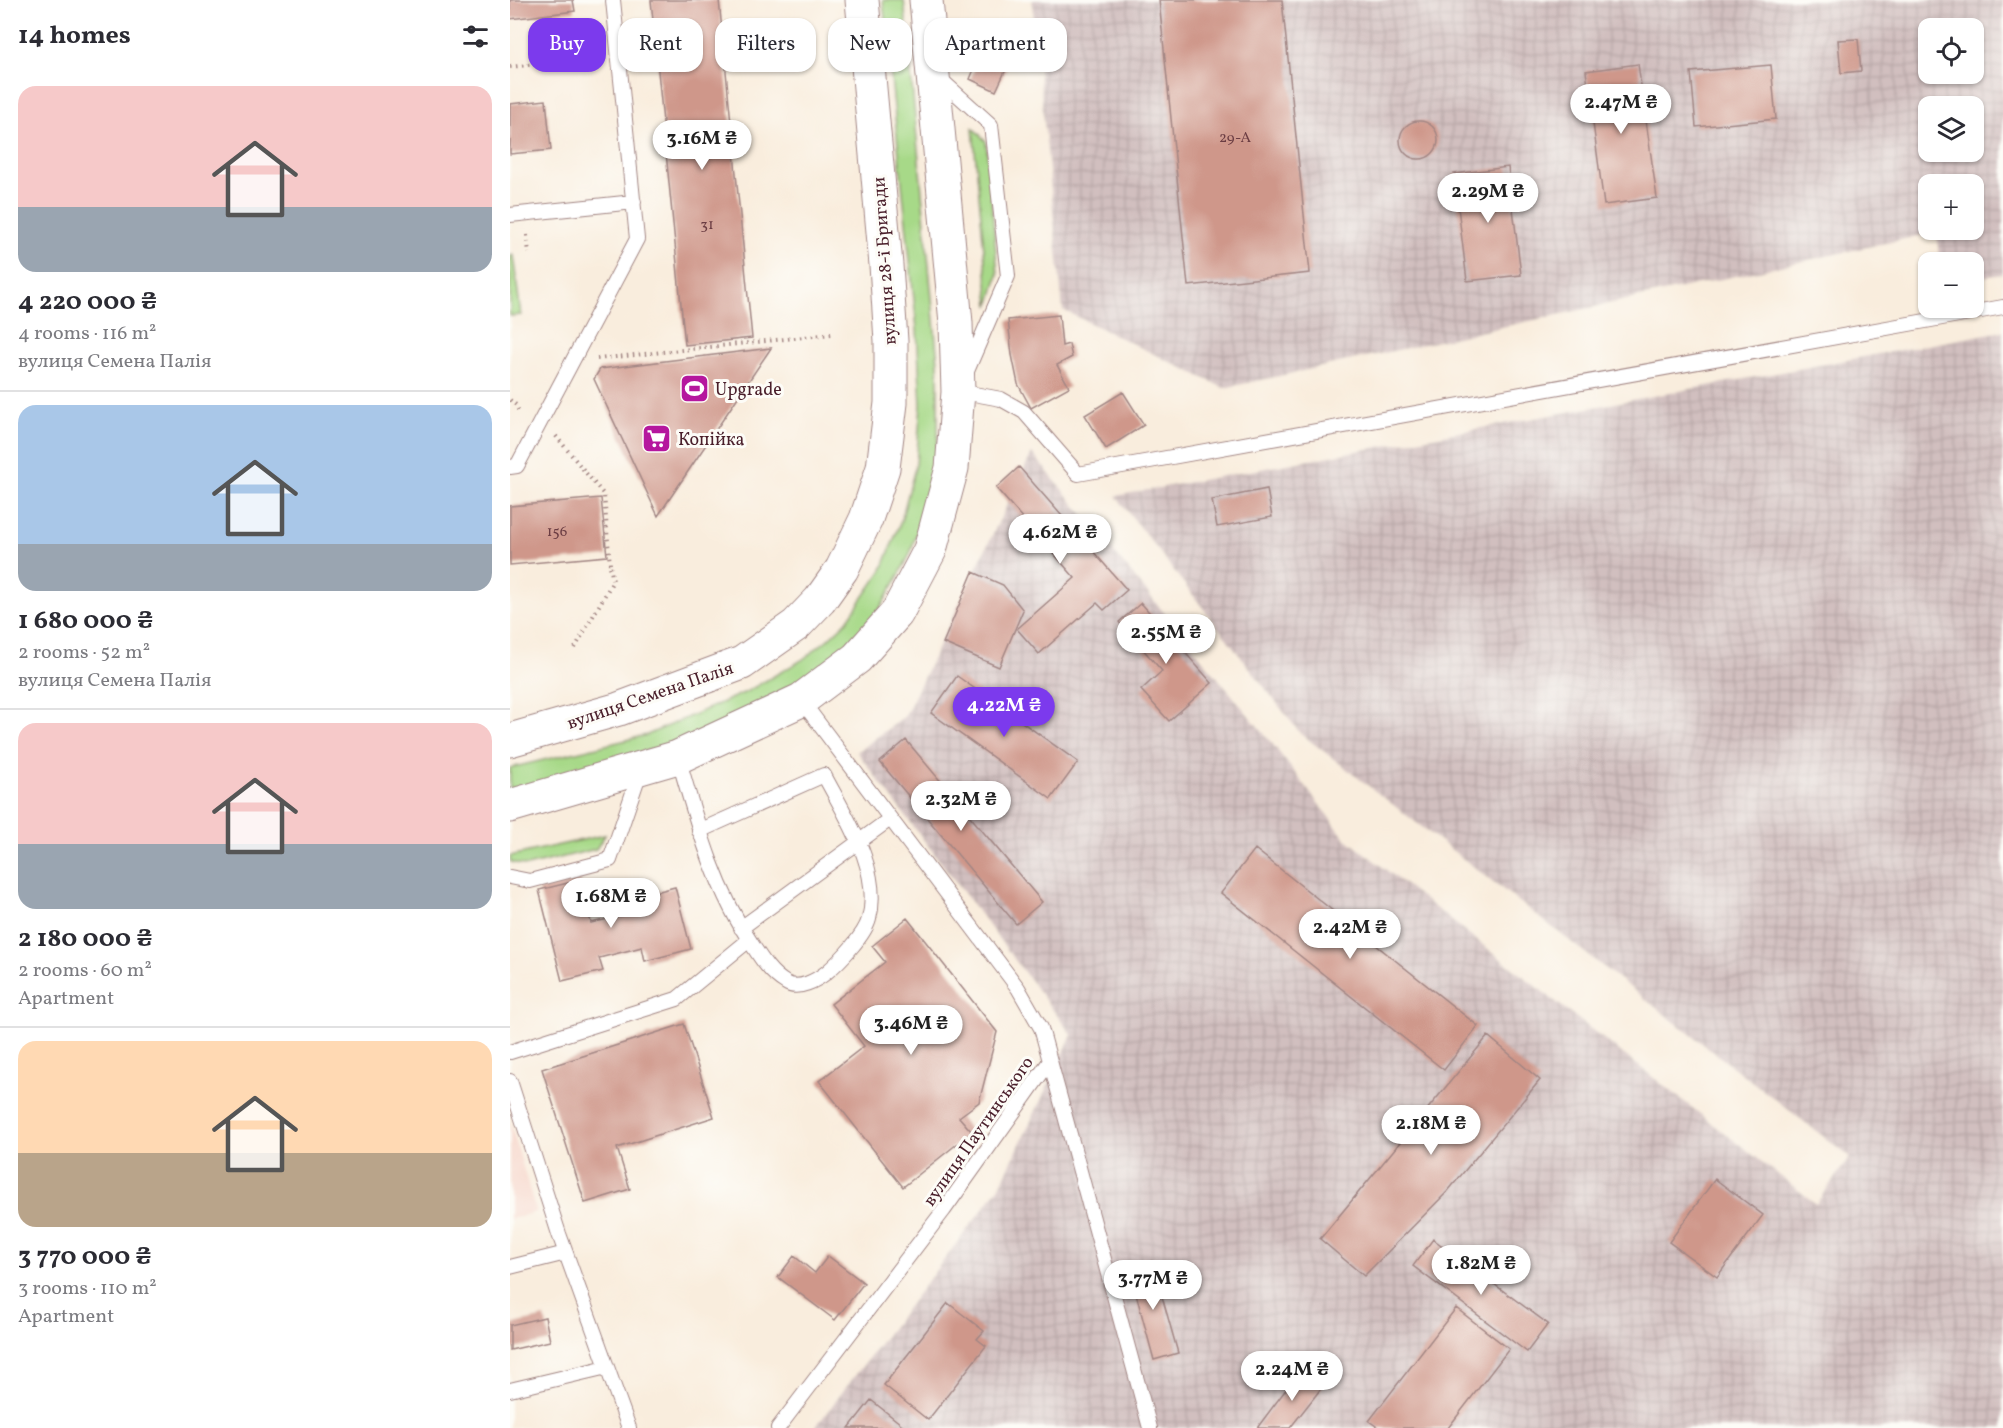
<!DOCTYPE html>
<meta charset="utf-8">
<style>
:root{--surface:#fff;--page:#f2f2f3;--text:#2b2b33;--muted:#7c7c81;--line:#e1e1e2;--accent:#7c3aed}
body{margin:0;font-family:Vollkorn,serif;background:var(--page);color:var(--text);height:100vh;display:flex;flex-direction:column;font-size:22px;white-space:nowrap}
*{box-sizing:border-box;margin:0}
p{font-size:20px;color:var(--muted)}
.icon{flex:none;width:33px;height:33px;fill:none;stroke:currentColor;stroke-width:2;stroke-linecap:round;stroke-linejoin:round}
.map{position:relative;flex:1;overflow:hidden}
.drawer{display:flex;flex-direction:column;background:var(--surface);width:510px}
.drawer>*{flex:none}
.guide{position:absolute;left:18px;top:18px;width:570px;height:54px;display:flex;gap:12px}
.fabs{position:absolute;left:1408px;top:18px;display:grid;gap:12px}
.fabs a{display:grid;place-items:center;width:66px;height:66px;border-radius:12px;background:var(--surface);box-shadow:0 2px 4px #0004;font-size:30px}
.price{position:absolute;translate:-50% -51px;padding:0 14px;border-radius:21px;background:#fff;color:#222;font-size:20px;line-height:39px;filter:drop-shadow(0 2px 3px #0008)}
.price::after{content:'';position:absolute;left:50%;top:36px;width:18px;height:14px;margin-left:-9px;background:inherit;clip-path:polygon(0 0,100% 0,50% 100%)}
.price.active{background:var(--accent);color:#fff}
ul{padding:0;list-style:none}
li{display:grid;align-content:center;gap:12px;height:318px;padding:0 18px}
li+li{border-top:2px solid var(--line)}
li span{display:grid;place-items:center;height:186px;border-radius:18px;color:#555}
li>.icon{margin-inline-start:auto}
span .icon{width:108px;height:108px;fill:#fffc;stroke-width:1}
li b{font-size:26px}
h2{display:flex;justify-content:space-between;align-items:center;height:72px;padding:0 18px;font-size:26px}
.tag{padding:0 21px;border-radius:18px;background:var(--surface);box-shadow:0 2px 4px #0004;font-size:21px;line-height:54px}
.tag.active{background:var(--accent);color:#fff}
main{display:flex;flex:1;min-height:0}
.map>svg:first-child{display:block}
.built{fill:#f6d1c5}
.industrial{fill:url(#industrial-grid);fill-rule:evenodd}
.grass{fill:#a7d988;stroke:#787c5a;stroke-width:1.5}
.building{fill:#cf978a}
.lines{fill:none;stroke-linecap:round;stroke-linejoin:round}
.service-casing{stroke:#a28684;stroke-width:16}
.primary-casing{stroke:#a28684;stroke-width:35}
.path{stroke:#a28684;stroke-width:4;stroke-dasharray:1.5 4.5;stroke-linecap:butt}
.service{stroke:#fff;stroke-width:14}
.primary{stroke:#fff;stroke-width:33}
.labels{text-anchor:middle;stroke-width:6;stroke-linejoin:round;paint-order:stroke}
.number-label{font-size:15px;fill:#6b3d43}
.street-label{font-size:18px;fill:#4a1f2b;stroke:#fdfcf7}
.poi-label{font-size:18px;fill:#4a1f2b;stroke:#fdfcf7;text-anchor:start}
</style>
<main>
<section class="drawer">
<h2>14 homes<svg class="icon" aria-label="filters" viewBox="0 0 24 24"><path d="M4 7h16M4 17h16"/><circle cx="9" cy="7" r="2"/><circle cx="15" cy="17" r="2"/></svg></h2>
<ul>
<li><span style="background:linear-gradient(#f6c9c9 65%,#9aa5b1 0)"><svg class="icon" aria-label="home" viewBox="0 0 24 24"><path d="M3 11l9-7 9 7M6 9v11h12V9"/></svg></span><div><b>4 220 000 ₴</b><p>4 rooms · 116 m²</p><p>вулиця Семена Палія</p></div></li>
<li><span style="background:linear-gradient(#a9c7e8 75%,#9aa5b1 0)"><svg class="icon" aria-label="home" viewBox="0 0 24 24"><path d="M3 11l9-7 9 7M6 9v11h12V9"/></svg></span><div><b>1 680 000 ₴</b><p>2 rooms · 52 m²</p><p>вулиця Семена Палія</p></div></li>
<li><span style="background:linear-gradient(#f6c9c9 65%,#9aa5b1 0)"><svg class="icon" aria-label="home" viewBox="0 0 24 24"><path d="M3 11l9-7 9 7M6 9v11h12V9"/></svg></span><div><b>2 180 000 ₴</b><p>2 rooms · 60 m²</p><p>Apartment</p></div></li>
<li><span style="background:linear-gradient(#ffd9b3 60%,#b9a48a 0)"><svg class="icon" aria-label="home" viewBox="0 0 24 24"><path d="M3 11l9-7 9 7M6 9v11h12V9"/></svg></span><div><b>3 770 000 ₴</b><p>3 rooms · 110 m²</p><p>Apartment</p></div></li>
</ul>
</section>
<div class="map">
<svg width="1493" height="1428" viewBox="0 0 1493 1428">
<defs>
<pattern id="industrial-grid" width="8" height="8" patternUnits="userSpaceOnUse" patternTransform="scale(1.5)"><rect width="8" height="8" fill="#d1bfbf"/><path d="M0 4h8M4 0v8" fill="none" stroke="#b5a4a4"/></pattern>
</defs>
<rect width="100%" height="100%" fill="#fdfcf7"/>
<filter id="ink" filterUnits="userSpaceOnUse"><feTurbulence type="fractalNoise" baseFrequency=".0167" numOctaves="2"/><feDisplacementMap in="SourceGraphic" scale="12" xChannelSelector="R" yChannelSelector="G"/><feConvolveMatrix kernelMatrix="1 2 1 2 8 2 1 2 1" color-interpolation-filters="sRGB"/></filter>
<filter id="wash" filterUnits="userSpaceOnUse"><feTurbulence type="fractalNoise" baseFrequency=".008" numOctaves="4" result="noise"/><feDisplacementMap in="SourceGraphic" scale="24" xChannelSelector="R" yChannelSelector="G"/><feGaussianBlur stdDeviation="1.35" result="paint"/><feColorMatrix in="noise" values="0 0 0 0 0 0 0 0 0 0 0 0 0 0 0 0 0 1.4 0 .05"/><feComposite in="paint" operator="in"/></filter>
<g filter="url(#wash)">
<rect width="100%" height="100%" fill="#f9eddd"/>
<path class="built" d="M0,1122L26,1212L0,1219Z"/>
<path class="industrial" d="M522,0H1493V274L1464,278V262H1430L1426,232L714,388L553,310ZM1419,28H1464V74H1419ZM1419,106H1464V152H1419ZM1419,184H1464V230H1419Z
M1493,331V1428H305L489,1188L562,1035L347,752L395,716L522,453L764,746L835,838L1306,1204L1340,1157L790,733L606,496Z"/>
<path class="grass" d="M373,0H394L428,363V436L425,465L417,500L400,554L387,579L370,608L351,633L327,654L300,674L212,726L0,796V768L137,735L236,692L292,660L317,640L337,621L372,570L391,521L406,464L411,405L407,329Z
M463,128L476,141L488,275L479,306Z
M3,255L11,315L0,316V256Z
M95,835L86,849L17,866L1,862L0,856Z"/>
<g id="blocks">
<path class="building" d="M0,0H63L65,11L0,19Z
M141,0H209L242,338L175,345Z
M649,0H772L800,273L678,286Z
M1348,39L1351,71L1331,73L1328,40Z
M471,53L498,65L486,91L460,79Z
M1128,64L1147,198L1094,205L1076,71Z
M1261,65L1266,119L1186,127L1181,72Z
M36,100L41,150L0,154V104Z
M890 140a19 19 0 1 1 38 0a19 19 0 1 1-38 0Z
M998,167L1011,275L957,281L944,174Z
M549,315L552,346L559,344L562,357L547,365L559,387L521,408L508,384L502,355L498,320Z
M261,348L230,394L148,516L84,379L90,369Z
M613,392L634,425L596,449L575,415Z
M509,467L617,590L594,610L587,603L529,654L507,629L565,578L486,488Z
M757,489L762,517L707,527L702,500Z
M91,498L97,556L0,565V506Z
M463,572L493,585L513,610L489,667L433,643Z
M631,603L702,683L659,721L631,690L652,671L609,622Z
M447,676L568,762L541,799L421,713Z
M396,740L532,902L506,924L370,762Z
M745,849L968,1026L934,1070L711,893Z
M70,880L81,923L123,913L119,899L165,887L181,949L135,961L132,947L89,958L93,971L52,981L29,890Z
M397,918L487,1032L469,1102L449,1117L462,1132L393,1187L309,1081L354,1046L321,1004L375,962L362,946Z
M174,1024L204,1117L107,1148L120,1189L75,1203L32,1069Z
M978,1036L1030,1080L938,1191L854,1276L810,1239Z
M1205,1179L1253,1215L1207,1277L1159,1242Z
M923,1239L1038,1324L1017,1352L903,1266Z
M284,1256L305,1273L318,1256L354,1283L325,1320L268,1277Z
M642,1261L668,1353L644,1360L619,1268Z
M438,1303L474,1331L467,1339L476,1346L418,1420L374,1385Z
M946,1308L999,1349L938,1428H869L859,1421Z
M35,1317L40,1341L0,1350V1325Z
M792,1368L813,1386L780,1428H747Z
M361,1400L396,1428H339Z"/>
</g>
</g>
<g filter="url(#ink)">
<use href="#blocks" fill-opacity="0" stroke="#a28684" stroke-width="1.5"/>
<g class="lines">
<defs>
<path id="service" d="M429,78L481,125L498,276L457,371
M0,215L124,202
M448,391L491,399L514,412L568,474L1493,307
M0,467L7,466L127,239L103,0
M291,700L508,988L531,1028L640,1428
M168,757C187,823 204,888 243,946C252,960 261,974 276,983C288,991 307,980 317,972C330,961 355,935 359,919C372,870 336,817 314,775L189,831
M0,877L20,881L100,860L131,769
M231,928L380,819
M0,1052L167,999L239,940
M0,1081L49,1234L119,1428
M0,1267L56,1253
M0,1390L97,1367
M268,1428L434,1210L540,1061"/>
<path id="primary" d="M0,740L109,709L232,663L286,625L310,600L332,569L356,519L373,468L381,403V341L376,265L352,0
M0,806L168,757L291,700L347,658L387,613L420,550L442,468L448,392L446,323L416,0"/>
</defs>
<use href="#service" class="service-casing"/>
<use href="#primary" class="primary-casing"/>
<path class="path" d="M0,67L89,57
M17,235L19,253
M87,359L322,334
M0,400L6,405L10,414
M46,436L94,495L100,565
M65,648L103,581L100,566"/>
<use href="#service" class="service"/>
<use href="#primary" class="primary"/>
</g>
</g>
<defs>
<symbol id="stadium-square" viewBox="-11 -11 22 22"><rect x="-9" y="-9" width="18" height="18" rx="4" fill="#b5179e" stroke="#fdfcf7"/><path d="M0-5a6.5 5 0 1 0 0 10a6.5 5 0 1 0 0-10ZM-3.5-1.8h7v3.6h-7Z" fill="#fff"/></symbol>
<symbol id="supermarket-square" viewBox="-11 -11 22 22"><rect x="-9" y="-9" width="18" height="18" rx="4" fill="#b5179e" stroke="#fdfcf7"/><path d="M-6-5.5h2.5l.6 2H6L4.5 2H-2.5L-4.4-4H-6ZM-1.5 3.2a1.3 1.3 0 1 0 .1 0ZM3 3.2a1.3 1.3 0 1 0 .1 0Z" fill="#fff"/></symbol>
</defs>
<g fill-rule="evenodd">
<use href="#stadium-square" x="168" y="372" width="33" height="33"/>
<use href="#supermarket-square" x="130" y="422" width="33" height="33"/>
</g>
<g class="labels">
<g class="number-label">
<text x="725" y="142">29-А</text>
<text x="197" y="229">31</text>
<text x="47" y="536">156</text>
</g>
<g class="street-label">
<text transform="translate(374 261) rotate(-94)" y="6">вулиця 28-ї Бригади</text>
<text transform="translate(140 695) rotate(-19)" y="6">вулиця Семена Палія</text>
<text transform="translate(468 1131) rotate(-55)" y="6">вулиця Паутинського</text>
</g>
<g class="poi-label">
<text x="205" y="395">Upgrade</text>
<text x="168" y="445">Копійка</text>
</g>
</g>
</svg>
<div class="fabs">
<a><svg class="icon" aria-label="locate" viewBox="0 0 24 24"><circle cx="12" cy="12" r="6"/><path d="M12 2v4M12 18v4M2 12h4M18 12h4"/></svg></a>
<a><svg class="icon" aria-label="layers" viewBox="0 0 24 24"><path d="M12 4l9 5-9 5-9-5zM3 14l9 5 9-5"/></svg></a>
<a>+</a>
<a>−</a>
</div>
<b class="price" style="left:1111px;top:135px">2.47M ₴</b>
<b class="price" style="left:192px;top:171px">3.16M ₴</b>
<b class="price" style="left:978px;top:224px">2.29M ₴</b>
<b class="price" style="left:550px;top:565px">4.62M ₴</b>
<b class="price" style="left:656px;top:665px">2.55M ₴</b>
<b class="price active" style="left:494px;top:738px">4.22M ₴</b>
<b class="price" style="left:451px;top:832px">2.32M ₴</b>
<b class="price" style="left:101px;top:929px">1.68M ₴</b>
<b class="price" style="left:840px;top:960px">2.42M ₴</b>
<b class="price" style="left:401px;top:1056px">3.46M ₴</b>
<b class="price" style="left:921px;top:1156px">2.18M ₴</b>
<b class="price" style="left:971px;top:1296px">1.82M ₴</b>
<b class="price" style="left:643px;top:1311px">3.77M ₴</b>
<b class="price" style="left:782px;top:1402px">2.24M ₴</b>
<div class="guide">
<a class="tag active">Buy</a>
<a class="tag">Rent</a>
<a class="tag">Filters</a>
<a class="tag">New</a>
<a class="tag">Apartment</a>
</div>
</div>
</main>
